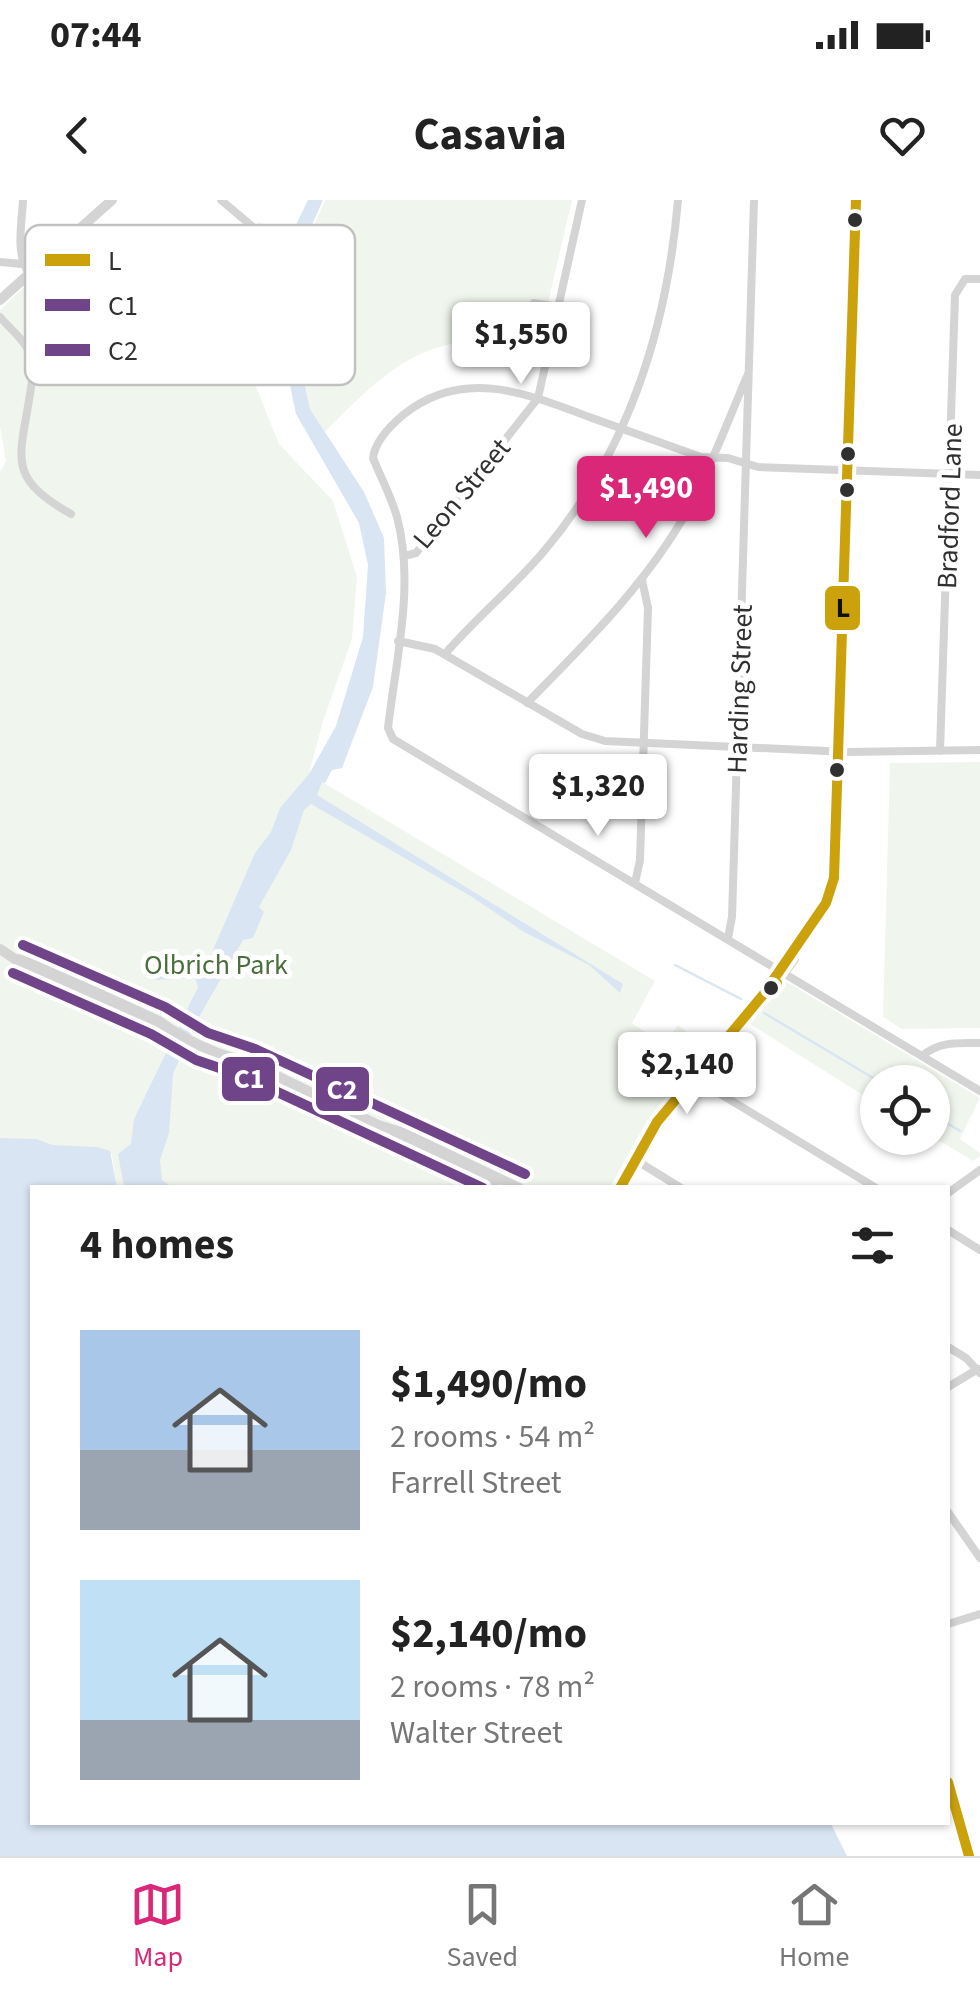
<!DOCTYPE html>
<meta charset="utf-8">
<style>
:root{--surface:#fff;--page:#f2f2f2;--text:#222;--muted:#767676;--line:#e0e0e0;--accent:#db2777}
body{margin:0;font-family:"Source Sans 3",sans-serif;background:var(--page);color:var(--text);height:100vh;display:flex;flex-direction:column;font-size:38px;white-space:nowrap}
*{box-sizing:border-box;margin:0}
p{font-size:32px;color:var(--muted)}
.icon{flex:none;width:55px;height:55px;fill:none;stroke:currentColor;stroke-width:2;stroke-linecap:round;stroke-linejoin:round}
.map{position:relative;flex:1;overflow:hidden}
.drawer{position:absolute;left:30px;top:985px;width:920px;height:640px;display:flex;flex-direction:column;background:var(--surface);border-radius:0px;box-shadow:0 2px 8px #0004}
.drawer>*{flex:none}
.tools{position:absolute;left:860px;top:865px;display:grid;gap:20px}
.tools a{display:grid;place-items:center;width:90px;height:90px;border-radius:50%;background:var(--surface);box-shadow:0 2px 8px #0004;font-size:50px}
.price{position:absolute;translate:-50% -85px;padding:0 22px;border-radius:10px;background:#fff;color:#222;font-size:32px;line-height:65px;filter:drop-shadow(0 2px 5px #0008)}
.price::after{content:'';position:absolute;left:50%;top:60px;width:30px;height:22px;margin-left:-15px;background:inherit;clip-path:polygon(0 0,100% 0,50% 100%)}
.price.current{background:var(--accent);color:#fff}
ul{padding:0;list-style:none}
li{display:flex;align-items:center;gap:30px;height:250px;padding:0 50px}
li span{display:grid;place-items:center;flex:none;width:280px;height:200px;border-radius:0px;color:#555}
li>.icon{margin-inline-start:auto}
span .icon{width:120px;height:120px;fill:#fffc;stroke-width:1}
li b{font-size:42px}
h2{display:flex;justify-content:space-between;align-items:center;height:120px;padding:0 50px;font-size:42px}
.status{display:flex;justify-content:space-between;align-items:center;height:70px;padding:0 50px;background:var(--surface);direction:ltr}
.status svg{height:28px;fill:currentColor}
header{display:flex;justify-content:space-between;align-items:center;height:130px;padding:0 50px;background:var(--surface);font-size:45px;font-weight:700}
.menu{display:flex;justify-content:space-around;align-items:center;height:140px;border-top:2px solid var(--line);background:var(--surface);font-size:28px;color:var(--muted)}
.menu a{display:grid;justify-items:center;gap:5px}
.menu .current{color:var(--accent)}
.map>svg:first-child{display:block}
.green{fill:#f0f6ed}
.water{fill:#d9e5f3}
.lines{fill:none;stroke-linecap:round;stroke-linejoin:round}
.stream{stroke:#d9e5f3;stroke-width:2.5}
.minor{stroke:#d4d4d4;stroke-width:8}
.tertiary{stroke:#d4d4d4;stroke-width:10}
.bus-1-casing{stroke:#fff;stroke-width:18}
.bus-2-casing{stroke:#fff;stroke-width:18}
.bus-3-casing{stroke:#fff;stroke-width:18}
.bus-1{stroke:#cba20c;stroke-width:10}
.bus-2{stroke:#704489;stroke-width:10}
.bus-3{stroke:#704489;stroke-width:10}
.bus-dot{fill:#303030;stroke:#fff;stroke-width:4}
.labels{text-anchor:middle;stroke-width:10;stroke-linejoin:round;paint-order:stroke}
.street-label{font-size:28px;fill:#303030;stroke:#fff}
.park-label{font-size:28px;fill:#4a6f3b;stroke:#fff}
.key{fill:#fff;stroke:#c1c1c1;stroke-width:2.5}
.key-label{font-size:28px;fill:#303030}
.line-badge{stroke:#fff;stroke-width:4}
.badge-label{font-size:28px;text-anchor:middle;font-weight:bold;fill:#fff}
.pale-badge-label{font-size:28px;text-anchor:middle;font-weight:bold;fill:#111}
</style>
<div class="status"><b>07:44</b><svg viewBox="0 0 49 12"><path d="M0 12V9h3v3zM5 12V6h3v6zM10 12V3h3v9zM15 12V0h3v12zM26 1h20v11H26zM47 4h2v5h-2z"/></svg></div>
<header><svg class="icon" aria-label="back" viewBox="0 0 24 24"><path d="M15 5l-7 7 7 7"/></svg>Casavia<svg class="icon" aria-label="heart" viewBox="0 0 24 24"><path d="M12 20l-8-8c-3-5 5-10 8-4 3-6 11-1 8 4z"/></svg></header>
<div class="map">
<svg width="980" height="1656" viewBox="0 0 980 1656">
<rect width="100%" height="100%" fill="#fff"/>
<path class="green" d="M325,0H572L537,150C508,146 473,138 443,146C394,159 359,198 325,232L310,209L294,122L287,105L243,77L248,36L259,22L275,34L306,44Z
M23,88L160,103L215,114L240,147L279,244L333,301L357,377L352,439L323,521L309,574L655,781L632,823L664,845L678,825L710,850L642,932L613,987H172L119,955L124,987H117L112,955L97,947L52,946L37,939L0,938V272L6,261L0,227V110Z
M980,562V828L902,829L883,817L890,563Z
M787,782L980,898L960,939L980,953V956L973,961L933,937L932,882H878L877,904L747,822L779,783Z"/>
<path class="water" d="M308,0H323L299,54L294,122L300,161L310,209L364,292L384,338L386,393L373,487L342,568L332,570L325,583L322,582L317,595L623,784L620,793L589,765L524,732L472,697L311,604L304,610L291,650L259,707L264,712L253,738L243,740L195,824L173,874L169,933L160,960L162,980L172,987H124L118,954L131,944L134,919L198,787L195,778L156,780L147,766L151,761L169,758L197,769L206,766L255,653L271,632L280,608L309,574L336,526L363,437L368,365L359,323L296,214L278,127L243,92L230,87L43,84L44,77L235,78L277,104L283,92L295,27Z
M0,938L37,939L52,945L97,947L110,951L117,987L32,988V1622H830L847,1656H0Z"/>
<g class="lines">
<path class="stream" d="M675,765L741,799
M764,813L880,882
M932,914L960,931"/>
<path class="minor" d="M23,0C22,23 15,54 29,73
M221,0L253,27
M0,62L22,64
M534,103L557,107
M0,117C10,129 25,140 30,154C35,167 32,181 30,194C20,259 6,277 71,314
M980,275L758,267L728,258L701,257C665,244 628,231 592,218C528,194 464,166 403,215C390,226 375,241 373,258C381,278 391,296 397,317C415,384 396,459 388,528L393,539L980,891
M404,356L416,353L538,198L582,0
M398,441L435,449L582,534L605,541L848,552L980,550
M445,454C477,417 514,387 545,350C629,250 667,128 678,0
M527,503C587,442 648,382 689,308C712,265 729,218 748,174
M940,551L955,95L965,79H980
M635,683L640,660L648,408L642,380
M728,738L732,717L754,0
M922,856C940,841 958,843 980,843
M694,878L876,988
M634,959L681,988
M948,993L980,970
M948,1030L980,1050
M948,1147L966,1158L980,1173
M948,1187L978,1169
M948,1312L980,1358
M948,1424L980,1414"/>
<path class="tertiary" d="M0,100L112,0
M0,749L37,774L155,829L170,831
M18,759L41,767L159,821C184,840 219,856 248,862L378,925L404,933L519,988
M763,795L826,703L834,678L856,0
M237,862L317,901L326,902
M394,933L399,940L496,988
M620,988L657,922L763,795L769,793L794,759
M948,1582L969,1656"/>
<defs>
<path id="bus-1" d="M763,795L826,703L834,678L856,0
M620,988L657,922L763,795L777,783
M948,1582L969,1656"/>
<path id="bus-2" d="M13,773L151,834L196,860L243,876L483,988"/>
<path id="bus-3" d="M23,745L165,807L208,833L255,849L525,974"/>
</defs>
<use href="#bus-1" class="bus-1-casing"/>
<use href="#bus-2" class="bus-2-casing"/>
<use href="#bus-3" class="bus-3-casing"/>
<use href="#bus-1" class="bus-1"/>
<use href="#bus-2" class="bus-2"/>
<use href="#bus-3" class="bus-3"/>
</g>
<g class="bus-dot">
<circle cx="855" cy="20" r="9"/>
<circle cx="848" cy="254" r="9"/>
<circle cx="847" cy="290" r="9"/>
<circle cx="837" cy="570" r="9"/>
<circle cx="771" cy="788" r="9"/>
</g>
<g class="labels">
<g class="street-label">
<text transform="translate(461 293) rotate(-50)" y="10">Leon Street</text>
<text transform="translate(949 306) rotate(-88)" y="10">Bradford Lane</text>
<text transform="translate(739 489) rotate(-88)" y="10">Harding Street</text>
</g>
<g class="park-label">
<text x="216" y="774">Olbrich Park</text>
</g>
</g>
<rect x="25" y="25" width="330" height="160" rx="15" class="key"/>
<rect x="45" y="54" width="45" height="12" fill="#cba20c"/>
<rect x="45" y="99" width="45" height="12" fill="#704489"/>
<rect x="45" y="144" width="45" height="12" fill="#704489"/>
<g class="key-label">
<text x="108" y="70">L</text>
<text x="108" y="115">C1</text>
<text x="108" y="160">C2</text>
</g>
<g class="line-badge">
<rect x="823" y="384" width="39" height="48" rx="10" fill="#cba20c"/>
<rect x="220" y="855" width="57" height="48" rx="10" fill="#704489"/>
<rect x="314" y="865" width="57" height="48" rx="10" fill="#704489"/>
</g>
<g class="badge-label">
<text x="249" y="888">C1</text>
<text x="342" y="899">C2</text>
</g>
<g class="pale-badge-label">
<text x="843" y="417">L</text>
</g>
</svg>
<div class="tools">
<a><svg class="icon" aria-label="locate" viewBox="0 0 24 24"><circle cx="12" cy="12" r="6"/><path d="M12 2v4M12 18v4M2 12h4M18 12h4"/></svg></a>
</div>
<b class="price" style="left:521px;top:187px">$1,550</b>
<b class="price current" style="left:646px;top:341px">$1,490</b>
<b class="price" style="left:598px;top:639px">$1,320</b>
<b class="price" style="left:687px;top:917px">$2,140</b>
<section class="drawer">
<h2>4 homes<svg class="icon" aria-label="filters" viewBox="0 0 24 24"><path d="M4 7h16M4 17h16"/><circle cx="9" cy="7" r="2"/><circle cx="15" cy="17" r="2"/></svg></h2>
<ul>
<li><span style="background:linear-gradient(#a9c7e8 60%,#9aa5b1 0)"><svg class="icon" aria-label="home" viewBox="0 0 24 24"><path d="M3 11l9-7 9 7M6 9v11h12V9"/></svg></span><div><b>$1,490/mo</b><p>2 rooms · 54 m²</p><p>Farrell Street</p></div></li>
<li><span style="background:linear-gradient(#bfe0f5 70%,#9aa5b1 0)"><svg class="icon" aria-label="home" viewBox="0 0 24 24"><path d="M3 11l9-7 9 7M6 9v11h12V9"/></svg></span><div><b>$2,140/mo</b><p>2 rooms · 78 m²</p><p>Walter Street</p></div></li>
</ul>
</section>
</div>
<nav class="menu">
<a class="current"><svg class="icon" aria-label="map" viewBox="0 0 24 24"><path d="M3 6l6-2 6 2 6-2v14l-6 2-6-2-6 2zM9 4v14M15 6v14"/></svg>Map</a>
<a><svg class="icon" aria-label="saved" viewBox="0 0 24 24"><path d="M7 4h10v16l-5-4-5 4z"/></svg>Saved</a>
<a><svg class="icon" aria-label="home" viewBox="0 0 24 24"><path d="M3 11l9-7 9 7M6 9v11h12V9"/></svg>Home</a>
</nav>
